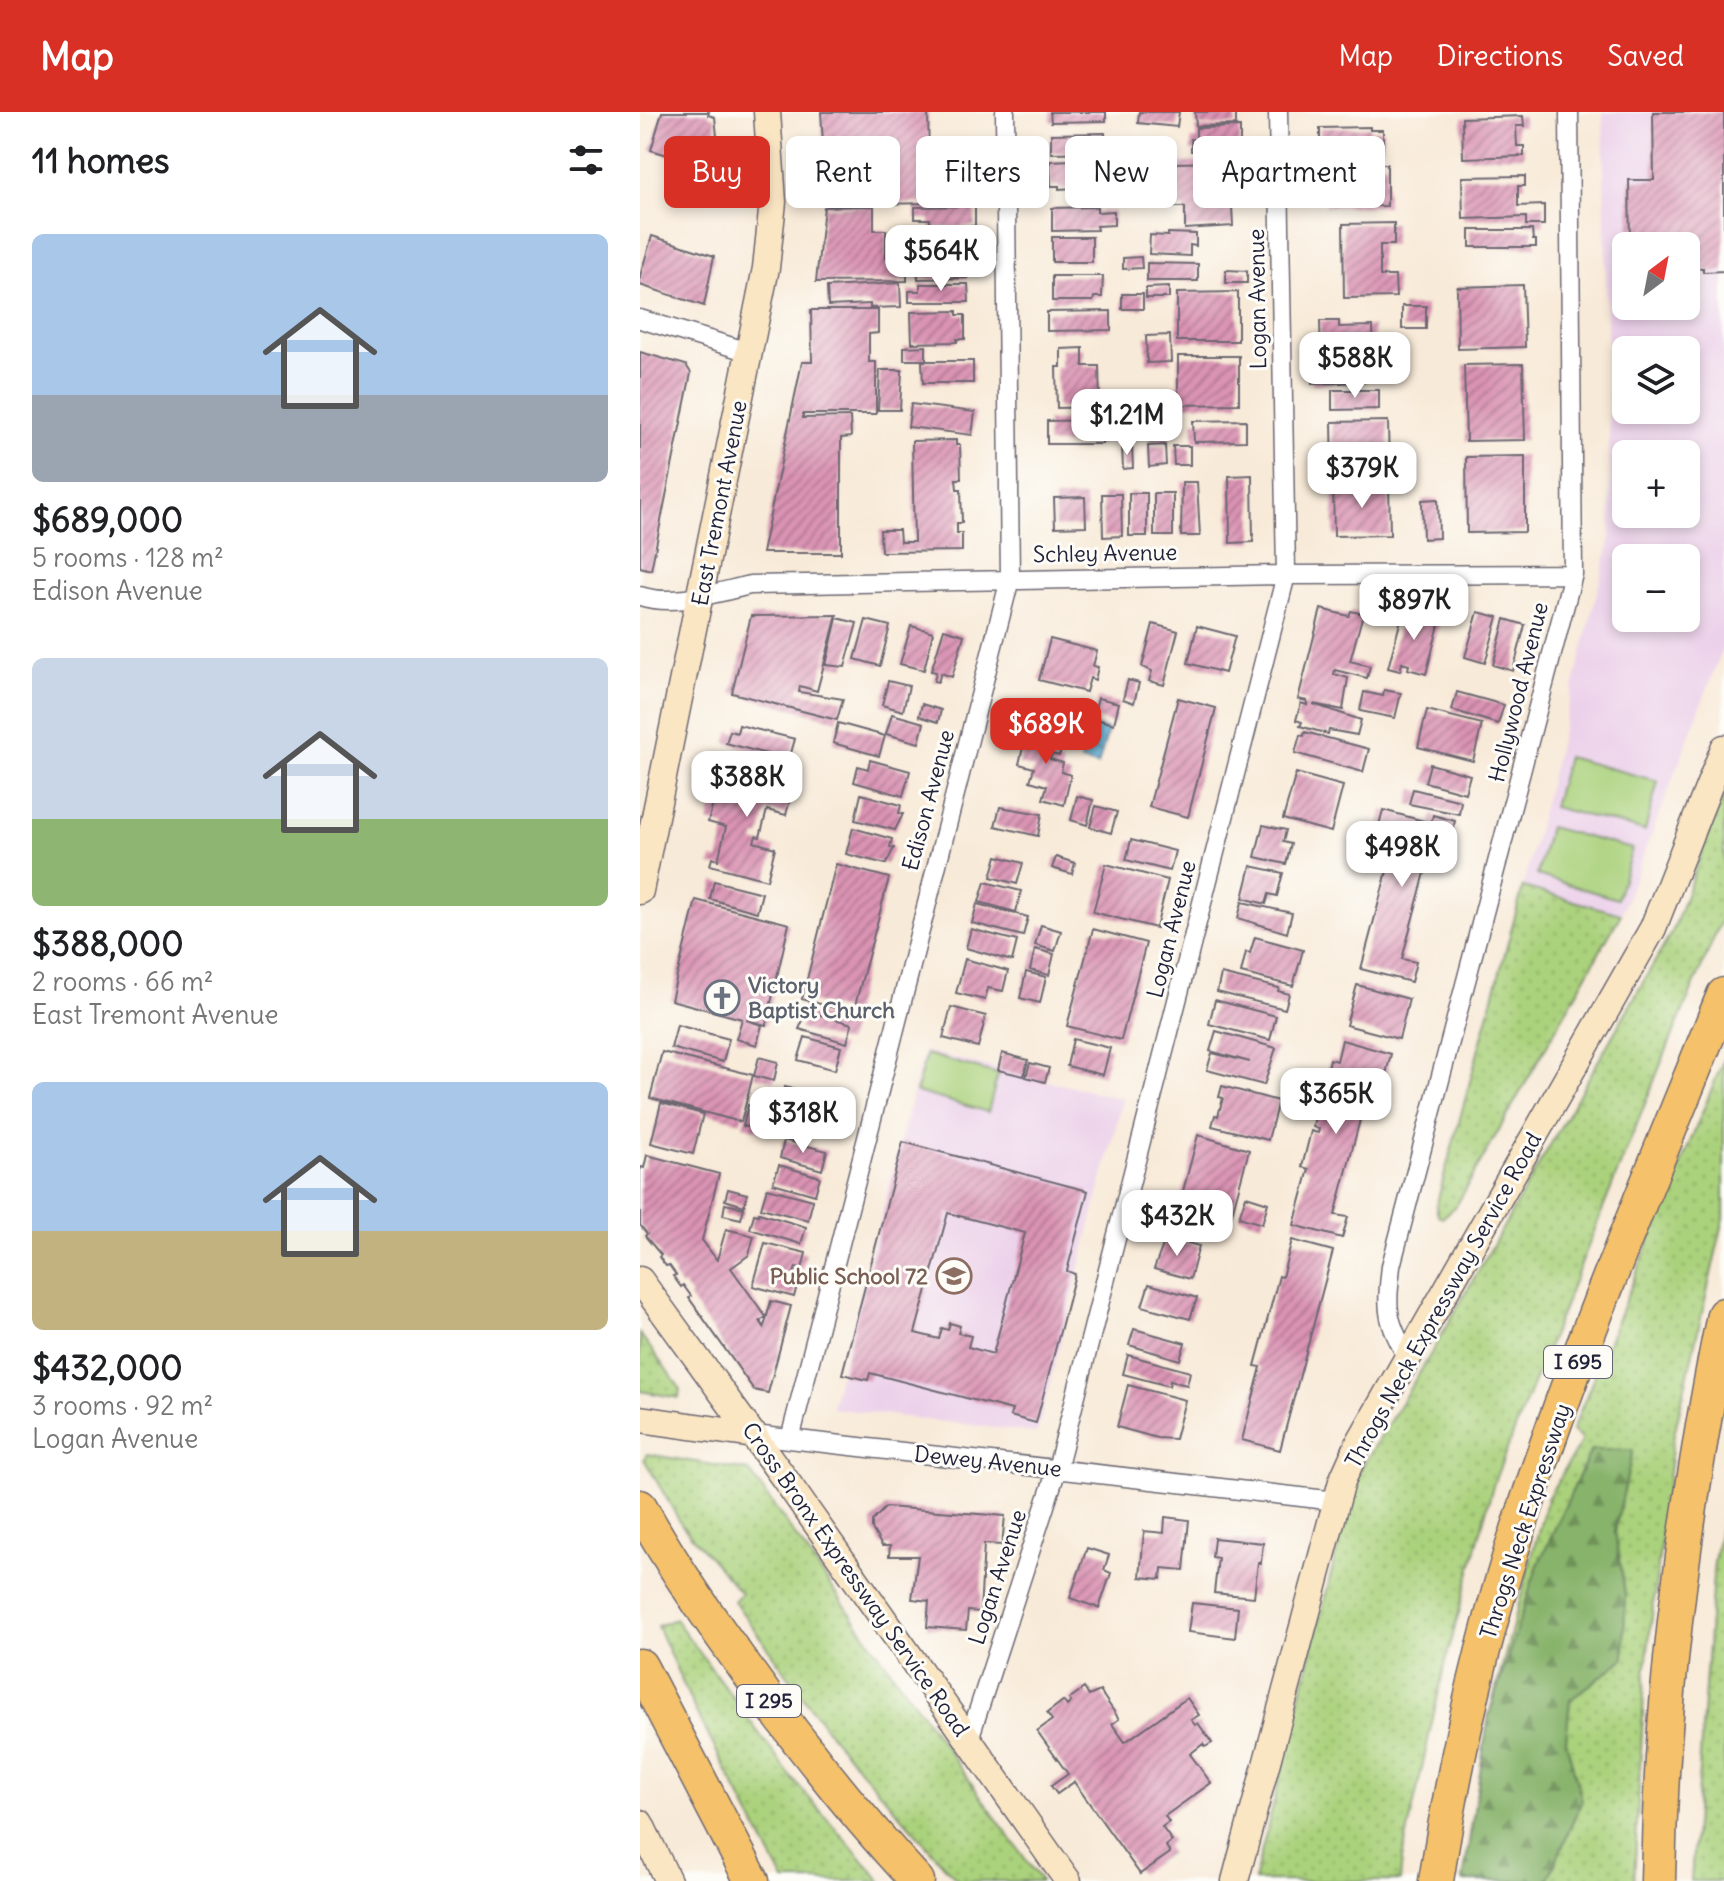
<!DOCTYPE html>
<meta charset="utf-8">
<style>
:root{--surface:#fff;--page:#f6f6f6;--text:#202124;--muted:#757577;--accent:#d93025}
body{margin:0;font-family:Delius,sans-serif;background:var(--page);color:var(--text);height:100vh;display:flex;flex-direction:column;font-size:30px;white-space:nowrap}
*{box-sizing:border-box;margin:0}
p{font-size:26px;color:var(--muted)}
.icon{flex:none;width:44px;height:44px;fill:none;stroke:currentColor;stroke-width:2;stroke-linecap:round;stroke-linejoin:round}
.map{position:relative;flex:1;overflow:hidden}
.panel{display:flex;flex-direction:column;background:var(--surface);width:640px}
.panel>*{flex:none}
.banner{position:absolute;left:24px;top:24px;width:760px;height:72px;display:flex;gap:16px}
.needle{width:52px;rotate:32deg}
.tools{position:absolute;left:972px;top:120px;display:grid;gap:16px}
.tools a{display:grid;place-items:center;width:88px;height:88px;border-radius:12px;background:var(--surface);box-shadow:0 4px 12px #0003;font-size:40px}
.price{position:absolute;translate:-50% -68px;padding:0 18px;border-radius:16px;background:#fff;color:#222;font-size:26px;line-height:52px;filter:drop-shadow(0 2px 4px #0008)}
.price::after{content:'';position:absolute;left:50%;top:48px;width:24px;height:18px;margin-left:-12px;background:inherit;clip-path:polygon(0 0,100% 0,50% 100%)}
.price.active{background:var(--accent);color:#fff}
ul{padding:0;list-style:none}
li{display:grid;align-content:center;gap:16px;height:424px;padding:0 32px}
li span{display:grid;place-items:center;height:248px;border-radius:12px;color:#555}
li>.icon{margin-inline-start:auto}
span .icon{width:144px;height:144px;fill:#fffc;stroke-width:1}
li b{font-size:34px}
h2{display:flex;justify-content:space-between;align-items:center;height:96px;padding:0 32px;font-size:34px}
.pill{padding:0 28px;border-radius:12px;background:var(--surface);box-shadow:0 4px 12px #0003;font-size:28px;line-height:72px}
.pill.active{background:var(--accent);color:#fff}
header{display:flex;align-items:center;gap:48px;box-sizing:border-box;height:112px;padding:0 40px;background:var(--accent);color:#fff}
header strong{font-size:38px}
nav{display:flex;gap:44px;margin-inline-start:auto;font-size:28px}
main{display:flex;flex:1;min-height:0}
.map>svg:first-child{display:block}
.built{fill:#ecd1ea;fill-rule:evenodd}
.green{fill:url(#green-dots);stroke:#667a5b;stroke-width:2}
.forest{fill:url(#forest-firs);stroke:#546a53;stroke-width:2}
.pitch{fill:#aad17b;stroke:#667a5b;stroke-width:2}
.water{fill:url(#water-ripples);stroke:#3e6888;stroke-width:2}
.building{fill:url(#building-hatch);fill-rule:evenodd}
.lines{fill:none;stroke-linecap:round;stroke-linejoin:round}
.street-casing{stroke:#6d6872;stroke-width:21}
.secondary-casing{stroke:#6d6872;stroke-width:29}
.highway-casing{stroke:#6d6872;stroke-width:37}
.street{stroke:#fff;stroke-width:18}
.secondary{stroke:#fbe6c4;stroke-width:26}
.highway{stroke:#f5c16b;stroke-width:34}
.labels{text-anchor:middle;stroke-width:6;stroke-linejoin:round;paint-order:stroke}
.shield{fill:#fdfcf7;stroke:#646373;stroke-width:2}
.shield-label{font-size:20px;font-weight:bold;fill:#22223b}
.street-label{font-size:22px;fill:#22223b;stroke:#fdfcf7}
.worship-label{font-size:22px;font-weight:bold;fill:#5b616d;stroke:#fdfcf7;text-anchor:start}
.education-label{font-size:22px;font-weight:bold;fill:#785e54;stroke:#fdfcf7;text-anchor:end}
</style>
<header>
<strong>Map</strong>
<nav><a>Map</a><a>Directions</a><a>Saved</a></nav>
</header>
<main>
<section class="panel">
<h2>11 homes<svg class="icon" aria-label="filters" viewBox="0 0 24 24"><path d="M4 7h16M4 17h16"/><circle cx="9" cy="7" r="2"/><circle cx="15" cy="17" r="2"/></svg></h2>
<ul>
<li><span style="background:linear-gradient(#a9c7e8 65%,#9aa5b1 0)"><svg class="icon" aria-label="home" viewBox="0 0 24 24"><path d="M3 11l9-7 9 7M6 9v11h12V9"/></svg></span><div><b>$689,000</b><p>5 rooms · 128 m²</p><p>Edison Avenue</p></div></li>
<li><span style="background:linear-gradient(#c9d6e8 65%,#8fb573 0)"><svg class="icon" aria-label="home" viewBox="0 0 24 24"><path d="M3 11l9-7 9 7M6 9v11h12V9"/></svg></span><div><b>$388,000</b><p>2 rooms · 66 m²</p><p>East Tremont Avenue</p></div></li>
<li><span style="background:linear-gradient(#a9c7e8 60%,#c2b280 0)"><svg class="icon" aria-label="home" viewBox="0 0 24 24"><path d="M3 11l9-7 9 7M6 9v11h12V9"/></svg></span><div><b>$432,000</b><p>3 rooms · 92 m²</p><p>Logan Avenue</p></div></li>
</ul>
</section>
<div class="map">
<svg width="1084" height="1769" viewBox="0 0 1084 1769">
<defs>
<pattern id="green-dots" width="8" height="8" patternUnits="userSpaceOnUse" patternTransform="scale(2)"><rect width="8" height="8" fill="#aad17b"/><path d="M2 2h.1M6 6h.1" fill="none" stroke="#92b36b" stroke-width="1.8" stroke-linecap="round"/></pattern>
<pattern id="forest-firs" width="22" height="20" patternUnits="userSpaceOnUse" patternTransform="scale(2)"><rect width="22" height="20" fill="#87b36b"/><path d="M5 1l3.5 6h-7zM16 11l3.5 6h-7z" fill="#6e9159"/></pattern>
<pattern id="water-ripples" width="26" height="14" patternUnits="userSpaceOnUse" patternTransform="scale(2)"><rect width="26" height="14" fill="#59add5"/><path d="M2 4q2-2 4 0t4 0M15 11q2-2 4 0t4 0" fill="none" stroke="#498cae"/></pattern>
<pattern id="building-hatch" width="6" height="6" patternUnits="userSpaceOnUse" patternTransform="scale(2)"><rect width="6" height="6" fill="#da93b3"/><path d="M-1 1l2-2M0 6l6-6M5 7l2-2" fill="none" stroke="#b07893"/></pattern>
</defs>
<rect width="100%" height="100%" fill="#fdfcf7"/>
<filter id="ink" filterUnits="userSpaceOnUse"><feTurbulence type="fractalNoise" baseFrequency=".0125" numOctaves="2"/><feDisplacementMap in="SourceGraphic" scale="16" xChannelSelector="R" yChannelSelector="G"/><feConvolveMatrix kernelMatrix="1 2 1 2 8 2 1 2 1" color-interpolation-filters="sRGB"/></filter>
<filter id="wash" filterUnits="userSpaceOnUse"><feTurbulence type="fractalNoise" baseFrequency=".006" numOctaves="4" result="noise"/><feDisplacementMap in="SourceGraphic" scale="32" xChannelSelector="R" yChannelSelector="G"/><feGaussianBlur stdDeviation="1.8" result="paint"/><feColorMatrix in="noise" values="0 0 0 0 0 0 0 0 0 0 0 0 0 0 0 0 0 1.4 0 .05"/><feComposite in="paint" operator="in"/></filter>
<g filter="url(#wash)">
<rect width="100%" height="100%" fill="#f8ead8"/>
<path class="built" d="M963,0H1084V533L981,802L883,775L971,425ZM986,134H1046V194H986ZM986,238H1046V298H986ZM986,342H1046V402H986ZM986,446H1046V506H986Z
M284,939L483,987L397,1321L191,1296Z"/>
<path class="green" d="M1084,680V802L1022,949L854,1370L803,1560L762,1747L760,1769H614L707,1398L720,1358L789,1245L1033,818Z
M883,775L981,802L816,1094L802,1106L798,1103L796,1094Z
M1084,947V1106L1033,1327L1005,1563L994,1769H823L849,1603L907,1387L942,1328L932,1319Z
M0,1222L40,1276L39,1286L0,1279Z
M7,1342L109,1359L401,1769H319L308,1758L195,1629L94,1489L101,1481L43,1415L4,1347Z
M1084,1394V1769H1051L1074,1450Z
M35,1507L152,1666L241,1769H144L54,1596L17,1514Z"/>
<path class="forest" d="M951,1338H993L975,1419L985,1481L984,1547L930,1588L926,1629L942,1688L909,1766L905,1769H823L849,1603L897,1455Z"/>
<path class="pitch" d="M927,645L1018,669L1005,719L913,695Z
M909,715L992,737L977,787L897,763Z
M286,942L358,962L348,1000L276,980Z"/>
<path class="water" d="M451,613L468,618L458,653L441,649Z"/>
<g id="blocks">
<path class="building" d="M22,0H69L68,3L75,5L78,34L71,56L11,38Z
M181,0H288L290,91L187,93Z
M410,0H466V9L411,10Z
M499,0H539L537,15L498,11Z
M555,0H596V13L556,14Z
M1013,0H1084V159L1063,160V156H1053V160H1046V134H990L989,68H1014Z
M883,4L884,14H876L877,34H884V44L823,46L822,6Z
M600,15V38L551,39V27H556V16Z
M730,15V18H743V36L680,37V16Z
M465,21V40L411,41V22Z
M455,47V63H451L452,75L419,77V74H411L410,49Z
M588,50L589,95H592L593,114L545,117V95H532L531,51Z
M684,52H747V94L685,95V83H693L692,64H685Z
M501,61L503,83L481,84L480,63Z
M885,64V74H878V94L904,93V113H886V105L823,107L822,65Z
M234,94V118H246V145H267V169L176,170L184,95Z
M335,94V114L290,116V107H275V95Z
M457,95V100L474,99V113L456,114L457,118L412,119V96Z
M754,111V133H740V164H755L756,185L704,186L703,112Z
M830,118H892L893,128H896V135H830Z
M281,120H329V142H281Z
M528,121L556,122V134L550,133V144L509,142L510,123L528,124Z
M12,124L74,144L64,194L0,173V164Z
M412,125H452V150H412Z
M326,144L327,166L278,167L277,145Z
M501,145L502,156L483,157V146Z
M507,151L558,152V169H507Z
M586,158L607,159V171H586Z
M412,164H463L462,185H454L453,189H412Z
M260,171L261,195L230,196V192L188,194L187,175Z
M280,172H328L329,190H269V179H280Z
M883,173L885,235L818,237L817,175Z
M529,175V186H506V176Z
M598,180V229H537V181Z
M482,182H503V197H482Z
M762,194H786V217H762Z
M171,198H238V221L229,222V250H236V302H163V306L210,305L211,325L201,326V441H122L162,250H172Z
M317,199V203H325V227H317V230L272,231L271,200Z
M471,199V218L407,219V200Z
M680,209H699V215L733,214L734,241L681,242Z
M530,223L531,250L507,251L506,224Z
M286,234V248H264V235Z
M443,236V254H459L460,295L417,296L416,255H421V237Z
M0,240L46,253L51,261L11,458L0,455Z
M538,244H599V292L538,293Z
M282,249H333V271H283Z
M725,249V270L672,272V250Z
M883,252L885,328L826,329L824,253Z
M240,258H262L260,298H238Z
M692,278H739V297L692,298Z
M531,287V299H508V288Z
M271,292L335,300L332,323L268,315Z
M509,301H528L529,328L510,329Z
M462,308V332H407V309Z
M606,308V329L554,330L553,309Z
M748,309L749,360L693,361L692,310Z
M316,328V333H320L321,367H316L317,377H321L322,411H317V421H322V439L241,440L240,418H259L260,430H274L272,329Z
M525,333L526,353L509,355L508,334Z
M482,334H492L493,356L483,357Z
M533,334H550V353H534Z
M885,344V420L827,421L826,345Z
M612,363L613,430L590,431L589,364Z
M542,370H557L560,424H541Z
M749,372L750,423L694,424L693,373Z
M489,381H507V424H489Z
M514,381H533V424H514Z
M462,382H481L482,424L463,425Z
M445,385L446,414L415,415L414,386Z
M798,387L799,426L783,427L782,388Z
M764,496L800,509L786,562L768,557L769,553L762,551L760,559L748,556Z
M681,497L709,504L711,499L723,502L710,549L730,554L727,566L695,558L694,562L708,566L703,598L673,592L721,608L717,623L689,618L688,622L660,614L662,610L656,608L661,591L667,593V589L658,587Z
M838,500L858,505L845,551L825,545Z
M197,503L177,579L160,574L159,580L203,587L197,608L92,581L111,504Z
M197,506L217,511L205,555L186,553Z
M865,507L885,513L873,559L853,553Z
M226,508L250,514L240,554L215,547Z
M513,512L538,519L524,573L509,569L512,559L502,555Z
M271,514L293,520L284,558L260,552Z
M557,514L595,524L585,561L548,551Z
M304,517L324,523L312,565L301,561L298,570L294,569L296,560L291,559Z
M410,527L457,539L453,554L458,555L455,568L450,566L446,580L399,568Z
M488,568L499,571L494,591L483,587Z
M248,569L269,574L263,599L242,593Z
M744,578L761,581L755,606L720,599L724,580L743,584Z
M817,580L864,593L858,612L812,598Z
M458,586L479,591L474,612L452,606Z
M538,586L576,596L548,705L509,695Z
M282,592L301,598L298,610L279,604Z
M418,598L445,605L439,627L412,620Z
M787,598L842,612L833,649L778,635Z
M252,602L284,611L279,631L246,622Z
M198,611L245,624L239,644L193,631Z
M99,613L155,627L149,648L86,631L90,619L97,621Z
M387,619L424,629L419,644L412,642L410,647L423,651L421,660L431,663L424,693L403,687L407,674L390,669L394,656L379,652Z
M665,620L729,637L723,660L655,641L660,623L664,624Z
M230,648L270,659L263,684L214,670L218,654L228,657Z
M790,652L830,663L825,681L785,670Z
M83,653L154,672L146,703L127,698L120,725L116,724L114,730L135,736L127,768L70,753L72,746L78,748L86,715L68,710Z
M656,661L703,674L691,720L643,707Z
M773,677L821,689L819,702L769,692Z
M221,682L261,693L259,701L263,702L255,718L215,708Z
M437,684L453,688L447,713L431,708Z
M456,694L477,700L471,721L450,715Z
M360,695L402,702L398,724L355,714Z
M743,698L791,711L793,703L815,709L806,743L791,738L762,847L776,850L771,870L721,857L755,729L736,724Z
M623,713L646,718L643,730L651,732L646,752L615,745Z
M213,716L252,727L250,735L254,736L246,752L206,742Z
M491,728L535,739L530,759L486,748Z
M357,744L383,751L377,772L351,765Z
M416,745L435,751L432,762L412,756Z
M196,752L249,766L213,901L162,887Z
M466,752L528,768L516,816L453,800Z
M611,754L643,761L637,784L629,782L626,792L603,786Z
M74,769L122,781L117,800L70,787Z
M345,770L381,779L376,800L339,790Z
M56,788L149,812L126,913L106,908L122,913L117,933L96,927L102,907L31,888Z
M602,790L652,801L647,821L598,806Z
M337,792L388,805L383,824L332,811Z
M401,813L421,819L415,839L395,833Z
M331,817L377,829L372,849L326,836Z
M453,817L506,831L481,928L427,914Z
M615,825L663,838L653,874L601,861L606,840L610,841Z
M395,837L414,842L409,863L390,858Z
M325,847L368,859L363,879L348,876L345,888L316,881Z
M386,860L406,865L400,891L380,886Z
M581,862L639,876L638,879L649,882L645,897L577,880Z
M717,873L769,887L759,927L706,913Z
M575,888L636,904L630,928L569,912Z
M311,895L346,904L338,935L303,926Z
M167,899L212,912L207,931L159,917Z
M37,913L89,927L83,950L31,936Z
M576,919L636,936L624,973L567,958L572,941L610,950L570,939Z
M165,925L201,935L195,958L158,948Z
M433,927L470,936L463,963L427,954Z
M702,928L751,942L746,962L733,958L695,1103L708,1105L702,1126L654,1113L669,1057L662,1055L671,1019L678,1021L679,1017L673,1015L676,1001L673,1000L678,982L688,985L689,978L683,976L690,947L697,949Z
M22,940L113,963L101,1010L10,986Z
M362,941L388,948L384,964L358,958Z
M119,945L138,950L134,969L114,964Z
M390,951L409,956L405,970L386,965Z
M582,974L638,989L628,1028L572,1014L575,1003L578,1004L583,986L579,985Z
M145,975L189,986L183,1006L176,1004L175,1009L139,999Z
M21,991L63,1002L53,1042L11,1031Z
M108,993L131,999L126,1020L103,1014Z
M558,1023L609,1038L591,1105L573,1100L568,1119L535,1109Z
M144,1028L187,1039L182,1058L140,1046Z
M263,1030L448,1079L427,1159L435,1162L396,1311L370,1304L372,1298L230,1261L228,1268L202,1262ZM308,1101L385,1121L353,1242L328,1235L331,1224L318,1221L320,1214L310,1211L308,1218L302,1216L299,1227L275,1221Z
M7,1043L79,1062L62,1128L77,1148L86,1117L114,1124L109,1143L91,1156L126,1205L120,1209L124,1215L131,1189L151,1194L128,1281L114,1278L49,1186L51,1184L43,1173L41,1175L33,1164L36,1163L29,1153L26,1154L19,1145L21,1143L5,1124L7,1122L0,1113V1059L1,1055L4,1056Z
M139,1053L180,1065L175,1083L133,1071Z
M127,1076L173,1088L168,1108L121,1096Z
M88,1077L107,1082L104,1094L85,1088Z
M606,1084L628,1091L622,1112L599,1105Z
M85,1092L104,1096L101,1107L83,1103Z
M119,1101L166,1115L161,1132L110,1117L114,1102L118,1103Z
M526,1125L559,1134L550,1167L514,1157Z
M652,1128L693,1139L640,1338L602,1328L621,1255L615,1254L639,1164L642,1165Z
M125,1131L166,1141L162,1157L156,1155L152,1169L158,1170L154,1185L113,1174Z
M509,1172L557,1186L550,1207L502,1194Z
M494,1217L545,1231L540,1248L489,1233Z
M488,1243L550,1260L547,1273L530,1269L529,1274L483,1262Z
M488,1273L545,1288L535,1327L517,1326L477,1315Z
M246,1395L365,1404L362,1433L344,1432L340,1500L328,1499L326,1518L287,1515L289,1489L272,1487L278,1444H249L250,1434H242L232,1417V1409Z
M525,1405L549,1408L544,1458L522,1456L521,1467L500,1465L504,1419L524,1421Z
M574,1426L623,1431L621,1451L618,1450L614,1485L574,1481L578,1446L572,1445Z
M447,1436L469,1443L464,1458L471,1461L459,1496L430,1486Z
M552,1491L598,1496L595,1526L548,1520Z
M444,1576L449,1584L460,1579L479,1607L472,1612L485,1630L547,1586L559,1603L551,1608L555,1613L558,1611L572,1631L565,1635L563,1632L550,1642L571,1671L525,1704L529,1710L522,1715L532,1729L526,1734L530,1741L500,1762L434,1670L417,1682L411,1674L428,1662L397,1619L412,1608L407,1601L423,1589L427,1594L431,1590L429,1587Z"/>
</g>
</g>
<g filter="url(#ink)">
<use href="#blocks" fill-opacity="0" stroke="#6d6872" stroke-width="2"/>
<g class="lines">
<defs>
<path id="street" d="M0,207L109,240
M0,484C35,495 75,481 110,473L646,463L933,462
M768,1247C746,1206 746,1200 751,1154L933,462L929,0
M114,1323L696,1389
M150,1327L370,467L365,0
M329,1627L417,1357L646,463L638,0"/>
<path id="secondary" d="M0,779L126,156L133,90L127,0
M0,1168L147,1370L428,1769
M0,1307L114,1323
M0,1711L28,1769
M595,1769L702,1369L719,1331L1013,816L1084,636"/>
<path id="highway" d="M0,1395C27,1445 60,1493 93,1539C150,1620 210,1697 277,1769
M0,1554L112,1769
M796,1769C815,1647 842,1526 881,1409C939,1231 1014,1057 1084,883
M1018,1769C1021,1579 1046,1389 1084,1203"/>
</defs>
<use href="#street" class="street-casing"/>
<use href="#secondary" class="secondary-casing"/>
<use href="#highway" class="highway-casing"/>
<use href="#street" class="street"/>
<use href="#secondary" class="secondary"/>
<use href="#highway" class="highway"/>
</g>
</g>
<defs>
<symbol id="church-ring" viewBox="-11 -11 22 22"><circle r="9.5" fill="#fdfcf7" stroke="#6b7280" stroke-width="1.5"/><path d="M-1.2-6h2.4v3.5h3.3v2.4h-3.3V6h-2.4V-.1h-3.3v-2.4h3.3Z" fill="#6b7280"/></symbol>
<symbol id="school-ring" viewBox="-11 -11 22 22"><circle r="9.5" fill="#fdfcf7" stroke="#8d6e63" stroke-width="1.5"/><path d="M0-5L7-2L0 1L-7-2ZM-4 1L0 2.5L4 1V4Q0 6-4 4Z" fill="#8d6e63"/></symbol>
</defs>
<g fill-rule="evenodd">
<use href="#church-ring" x="62" y="866" width="40" height="40"/>
<use href="#school-ring" x="294" y="1144" width="40" height="40"/>
</g>
<g class="labels">
<g class="shield">
<rect x="904" y="1234" width="68" height="32" rx="6"/>
<rect x="97" y="1573" width="64" height="32" rx="6"/>
</g>
<g class="shield-label">
<text x="938" y="1257">I 695</text>
<text x="129" y="1596">I 295</text>
</g>
<g class="street-label">
<text transform="translate(617 187) rotate(-91)" y="8">Logan Avenue</text>
<text transform="translate(79 391) rotate(-79)" y="8">East Tremont Avenue</text>
<text transform="translate(465 441) rotate(-1)" y="8">Schley Avenue</text>
<text transform="translate(878 580) rotate(-76)" y="8">Hollywood Avenue</text>
<text transform="translate(288 688) rotate(-75)" y="8">Edison Avenue</text>
<text transform="translate(531 817) rotate(-76)" y="8">Logan Avenue</text>
<text transform="translate(803 1188) rotate(-61)" y="8">Throgs Neck Expressway Service Road</text>
<text transform="translate(348 1349) rotate(6)" y="8">Dewey Avenue</text>
<text transform="translate(885 1409) rotate(-72)" y="8">Throgs Neck Expressway</text>
<text transform="translate(357 1465) rotate(-72)" y="8">Logan Avenue</text>
<text transform="translate(216 1467) rotate(55)" y="8">Cross Bronx Expressway Service Road</text>
</g>
<g class="worship-label">
<text x="108" y="881">Victory<tspan x="108" dy="25">Baptist Church</tspan></text>
</g>
<g class="education-label">
<text x="288" y="1172">Public School 72</text>
</g>
</g>
</svg>
<div class="tools">
<a><svg class="needle" viewBox="-14 -14 28 28"><path d="M0-13l5 13h-10z" fill="#e53935"/><path d="M0 13l5-13h-10z" fill="#757577"/></svg></a>
<a><svg class="icon" aria-label="layers" viewBox="0 0 24 24"><path d="M12 4l9 5-9 5-9-5zM3 14l9 5 9-5"/></svg></a>
<a>+</a>
<a>−</a>
</div>
<b class="price" style="left:301px;top:181px">$564K</b>
<b class="price" style="left:715px;top:288px">$588K</b>
<b class="price" style="left:487px;top:345px">$1.21M</b>
<b class="price" style="left:722px;top:398px">$379K</b>
<b class="price" style="left:774px;top:530px">$897K</b>
<b class="price active" style="left:406px;top:654px">$689K</b>
<b class="price" style="left:107px;top:707px">$388K</b>
<b class="price" style="left:762px;top:777px">$498K</b>
<b class="price" style="left:696px;top:1024px">$365K</b>
<b class="price" style="left:163px;top:1043px">$318K</b>
<b class="price" style="left:537px;top:1146px">$432K</b>
<div class="banner">
<a class="pill active">Buy</a>
<a class="pill">Rent</a>
<a class="pill">Filters</a>
<a class="pill">New</a>
<a class="pill">Apartment</a>
</div>
</div>
</main>
